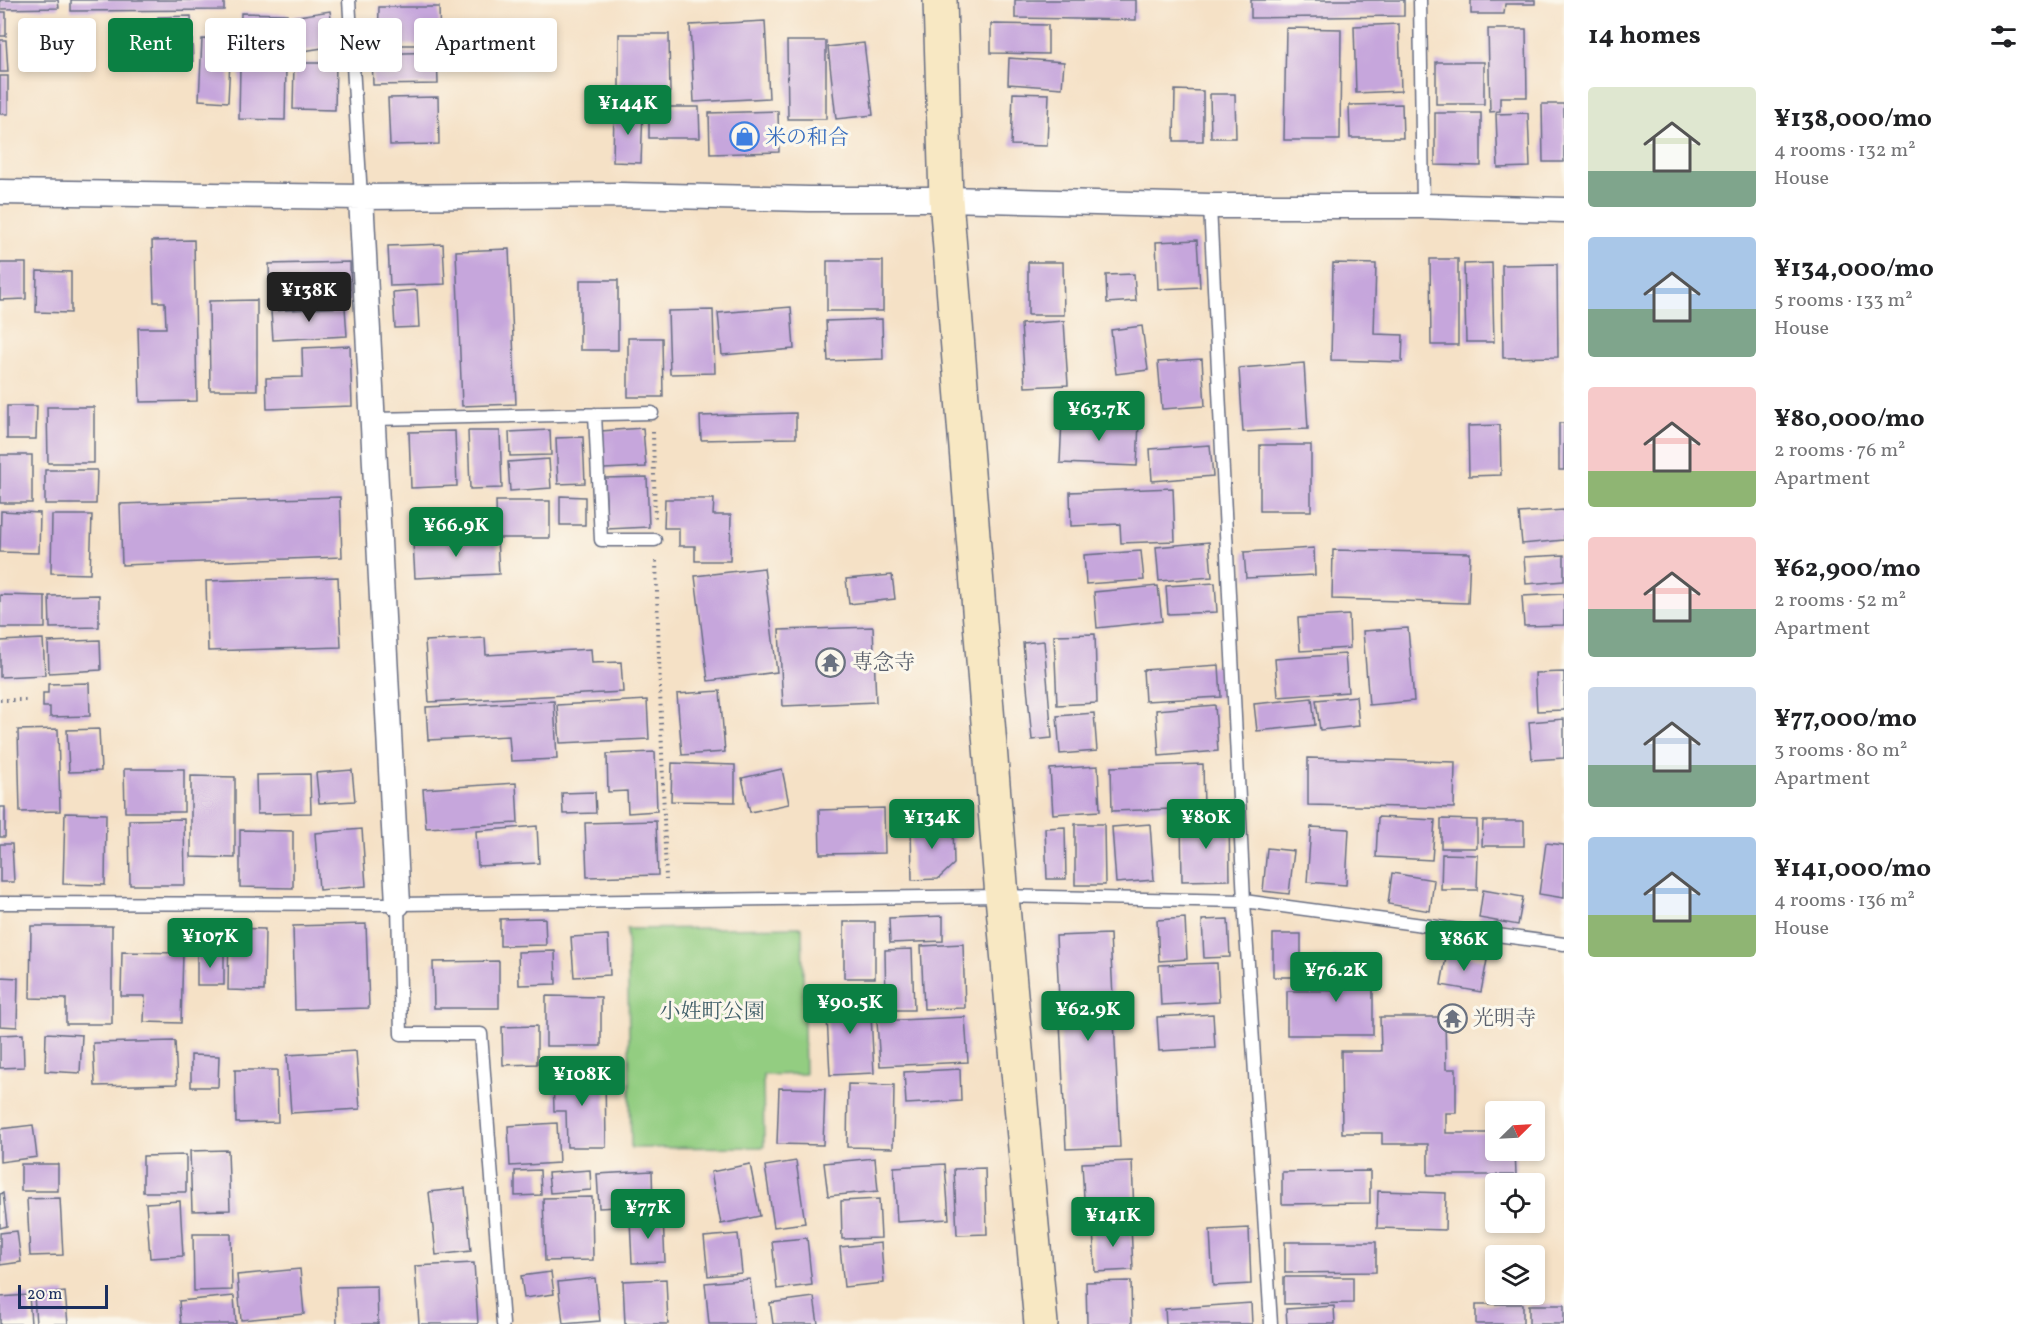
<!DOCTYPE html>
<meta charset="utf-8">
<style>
:root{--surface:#fff;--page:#f6f6f6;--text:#202124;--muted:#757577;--accent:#0b8043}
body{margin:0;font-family:Vollkorn,"Noto Serif JP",serif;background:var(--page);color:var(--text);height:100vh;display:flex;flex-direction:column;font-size:22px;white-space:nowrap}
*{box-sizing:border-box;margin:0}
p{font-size:20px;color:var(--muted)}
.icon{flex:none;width:33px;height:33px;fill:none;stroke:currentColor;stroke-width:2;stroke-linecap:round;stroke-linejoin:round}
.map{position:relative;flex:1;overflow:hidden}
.details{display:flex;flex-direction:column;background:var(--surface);width:480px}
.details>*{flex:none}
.guide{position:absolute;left:18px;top:18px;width:570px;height:54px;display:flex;gap:12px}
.needle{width:39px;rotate:66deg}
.controls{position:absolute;left:1485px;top:1101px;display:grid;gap:12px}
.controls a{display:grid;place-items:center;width:60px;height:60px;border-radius:6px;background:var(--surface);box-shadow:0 3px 9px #0003;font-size:30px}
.scale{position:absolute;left:18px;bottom:15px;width:90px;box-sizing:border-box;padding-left:6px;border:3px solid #1b2f5e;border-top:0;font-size:16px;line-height:21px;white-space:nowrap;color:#1b2f5e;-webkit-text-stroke:4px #fbf7ec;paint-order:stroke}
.price{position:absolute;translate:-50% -51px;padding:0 14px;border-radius:6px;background:var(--accent);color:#fff;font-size:20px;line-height:39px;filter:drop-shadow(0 2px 3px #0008)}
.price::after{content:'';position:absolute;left:50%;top:36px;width:18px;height:14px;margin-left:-9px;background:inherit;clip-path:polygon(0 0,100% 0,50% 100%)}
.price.selected{background:#222;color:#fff}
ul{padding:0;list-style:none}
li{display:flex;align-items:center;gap:18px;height:150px;padding:0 24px}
li span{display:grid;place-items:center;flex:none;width:168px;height:120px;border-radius:6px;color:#555}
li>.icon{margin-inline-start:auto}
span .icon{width:72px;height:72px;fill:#fffc;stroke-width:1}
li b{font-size:26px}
h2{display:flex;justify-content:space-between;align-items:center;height:72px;padding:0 24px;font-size:26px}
.pill{padding:0 21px;border-radius:6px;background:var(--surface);box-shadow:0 3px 9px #0003;font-size:21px;line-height:54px}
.pill.selected{background:var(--accent);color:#fff}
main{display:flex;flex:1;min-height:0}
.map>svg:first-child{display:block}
.green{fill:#93cd81;stroke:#577e70;stroke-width:1.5}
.building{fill:#c6a6dc}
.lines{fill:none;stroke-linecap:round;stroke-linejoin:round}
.lane-casing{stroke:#676d82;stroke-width:15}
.street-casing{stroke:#676d82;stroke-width:27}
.secondary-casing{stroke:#676d82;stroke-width:36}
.path{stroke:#676d82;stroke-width:4;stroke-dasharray:1.5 4.5;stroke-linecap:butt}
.lane{stroke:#fff;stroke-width:12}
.street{stroke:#fff;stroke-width:24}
.secondary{stroke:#f8e8c3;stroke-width:33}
.labels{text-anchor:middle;stroke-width:6;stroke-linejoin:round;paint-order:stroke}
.shop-label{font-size:21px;fill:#366cbe;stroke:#fbf7ec;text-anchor:start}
.worship-label{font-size:21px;fill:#5b616d;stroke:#fbf7ec;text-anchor:start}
.park-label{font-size:21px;fill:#3f5e68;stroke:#fbf7ec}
</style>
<main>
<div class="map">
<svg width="1564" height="1324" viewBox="0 0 1564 1324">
<rect width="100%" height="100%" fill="#fbf7ec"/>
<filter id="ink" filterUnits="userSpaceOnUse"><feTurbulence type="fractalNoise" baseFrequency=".0167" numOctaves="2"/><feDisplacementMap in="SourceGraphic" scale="12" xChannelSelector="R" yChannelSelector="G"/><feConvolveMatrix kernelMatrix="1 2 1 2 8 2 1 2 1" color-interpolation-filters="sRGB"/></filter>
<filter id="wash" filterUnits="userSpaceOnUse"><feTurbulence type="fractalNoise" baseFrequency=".008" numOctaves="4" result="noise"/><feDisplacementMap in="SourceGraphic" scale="24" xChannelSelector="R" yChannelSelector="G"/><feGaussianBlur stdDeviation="1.35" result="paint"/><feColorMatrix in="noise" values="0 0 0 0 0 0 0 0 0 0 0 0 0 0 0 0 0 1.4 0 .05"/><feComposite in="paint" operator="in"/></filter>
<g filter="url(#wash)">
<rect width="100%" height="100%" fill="#f5e1c6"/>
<path class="green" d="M802,927L805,1074L763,1075L764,1147L631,1148L627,929Z"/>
<g id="blocks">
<path class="building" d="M0,0H58L59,8L0,9Z
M71,0H224V10L71,11Z
M1015,0H1136V20L1015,18Z
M1251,0H1404V16L1251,18Z
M1471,0H1535V4H1505L1504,14H1471Z
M379,7H439L440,45H378Z
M330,11L335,46L297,52L292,17Z
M0,12H6V36H0Z
M241,13L287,14L285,120L239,119Z
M191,16L193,62L160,64L158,17Z
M765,21L769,98L694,102L690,25Z
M991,24L1048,25V54L991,53Z
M1399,24L1401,91L1356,93L1354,26Z
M1286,28L1341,29L1340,140H1284Z
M1488,29H1526L1527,97H1500V111L1490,112Z
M619,34H669L670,94H619Z
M202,39L231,40L228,102L199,100Z
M0,40H6L8,72H0Z
M787,41H826V119H788Z
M864,43L873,115L836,119L828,47Z
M437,52L438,84L373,85L372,54Z
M1009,58L1064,62L1062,88L1008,84Z
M1436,62H1484V104H1436Z
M294,63H336L335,110L293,109Z
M0,76H8V114H0Z
M1175,90L1203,91V141H1174Z
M1013,93L1049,94L1047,146L1011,145Z
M1210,94H1235L1236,138H1211Z
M438,97L439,144L390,145L388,98Z
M1402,104L1403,138H1350L1349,105Z
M1542,104H1564V162H1543Z
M649,107H699L700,138H649Z
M614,109L643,110L641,163L613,162Z
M778,111L779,152L710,154L709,113Z
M1435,113H1481V166L1435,165Z
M1528,113L1530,167L1498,168L1496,114Z
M194,240L197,401L140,402L138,328H166L165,302H154L152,241Z
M1197,240L1200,287L1158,289L1156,242Z
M443,244L445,284L390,286L388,246Z
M509,249L516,404L462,406L456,251Z
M1430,259H1458V345H1431Z
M827,261H883V311H827Z
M350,262L351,302L270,304L269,264Z
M1028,262H1063L1064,315H1028Z
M0,263H26V299L0,300Z
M1333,263L1376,264L1374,334L1403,335L1402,362L1331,360Z
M1492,263L1494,342H1466L1464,264Z
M1557,264L1558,357L1503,358L1502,265Z
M37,271L71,272V313L36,312Z
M1134,274L1136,301L1107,303L1106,275Z
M580,280H618V350H580Z
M417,290L419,327L395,328L393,292Z
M257,300V390H210L209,301Z
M345,307L347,336L273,340L271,311Z
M791,307L794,349L722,355L718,313Z
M713,310L715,373L670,374L668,311Z
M882,319L883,359L828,361L826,321Z
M1064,321L1068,385L1025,387L1021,324Z
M1142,326L1148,370L1116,374L1111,330Z
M628,338H662L663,397H628Z
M350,346L352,406L267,409L266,378L303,377L302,348Z
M1202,359L1205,406L1162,409L1158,362Z
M1304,363L1308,429L1243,432L1239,368Z
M7,406H37L36,439H7Z
M47,407H94V463H48Z
M796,413V438L701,440L700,416Z
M1062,418L1139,422L1137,466L1060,463Z
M1559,423H1564V470H1559Z
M1500,425L1501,475L1469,476L1468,426Z
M643,428L646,467L604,469L601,431Z
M550,430L551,455L510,456L509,432Z
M455,431L457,486L411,488L409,432Z
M468,431H500L502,488L470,489Z
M583,437L585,483L558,484L556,438Z
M1210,445L1213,476L1152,481L1150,449Z
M1260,445H1311V511H1260Z
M0,455H32V503H0Z
M549,459L551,488L510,491L508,462Z
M45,470H97L96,504H45Z
M647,477L649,527L607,529L605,478Z
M1173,488L1175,541L1121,543L1120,524L1071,526L1070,492Z
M560,496L585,497V525H560Z
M340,497L342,557L122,565L120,504Z
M665,499H714L713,515H731L730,561H695V546H679V528H664Z
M496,501H550V538H497Z
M1564,510V540L1522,544L1519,513Z
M1,511L40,513L39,553L0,552Z
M52,515H92L90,574L51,573Z
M497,538L499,574L415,578L413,542Z
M1209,542L1212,577L1159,581L1156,547Z
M1314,548L1315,575L1246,578L1244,552Z
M1333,550L1470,553L1468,603L1332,599Z
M1141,551L1144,580L1086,584L1084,555Z
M1564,555V581L1526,584L1524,557Z
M764,568L777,672L708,681L695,576Z
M892,575L895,599L849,604L846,579Z
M338,577L341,647L208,651L206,581Z
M1215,583L1217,612L1168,614L1166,586Z
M1158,586L1162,621L1097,628L1094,592Z
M1564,594V625L1524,626L1522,596Z
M0,595L45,596V628H0Z
M99,595V627L50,628L49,596Z
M1349,615L1350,648L1300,651L1298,618Z
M873,627L876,702L783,706L779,630Z
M1408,628L1414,701L1369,705L1363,631Z
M1095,634L1097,703L1057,705L1054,635Z
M485,638L486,655L591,649L592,663L621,662L623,692L429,702L425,641Z
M43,639L45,675L0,677V641Z
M100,640L101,670L49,673L48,642Z
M1044,641L1052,738L1032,740L1023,643Z
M1345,654L1348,692L1278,697L1275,659Z
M1219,665L1221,697L1145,701L1143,670Z
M1564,672V710L1537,711L1535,673Z
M89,683L90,716L50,717V707H43V693H48V684Z
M720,691L725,752L682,755L677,694Z
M1356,696L1359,726L1320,730L1316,700Z
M1312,698L1315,725L1257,731L1254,704Z
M647,700L649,739L560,743L557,705Z
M554,701L557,759L511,761L509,736L428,740L426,707Z
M1215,705L1218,751L1159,756L1156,710Z
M1094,713L1097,751L1060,754L1057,716Z
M1564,719V758L1532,760L1529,722Z
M58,729L60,811L20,812L18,730Z
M99,729L101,771L69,772L67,730Z
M655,752L657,811L628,813L627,791L608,792L607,754Z
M1308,758L1455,762L1454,808L1308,805Z
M672,763L735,765V802L671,801Z
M1203,764L1204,808L1112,811L1111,767Z
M1098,766L1100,811L1053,814L1050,769Z
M124,769H184V812H125Z
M782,769L789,804L750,812L742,778Z
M352,770L355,801L319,803L316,773Z
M310,774L311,813L257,814L256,775Z
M191,776L235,777V858L191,857Z
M516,783L518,823L426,828L423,789Z
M595,792L596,813L563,814L562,793Z
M0,807H5V837H0Z
M884,808L885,853L820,854L819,810Z
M65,813L106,814L105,885L63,884Z
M1378,817L1435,820L1432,860L1376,857Z
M184,819L185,885H130L129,820Z
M1441,819L1477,820V848H1441Z
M1229,820L1230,880L1182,881L1181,821Z
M656,821L658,875L587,877L585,823Z
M1483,821H1524V846H1482Z
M953,823L954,864L938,879L912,880L911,824Z
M1075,824H1104L1105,885H1075Z
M1150,824L1154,880L1116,883L1112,827Z
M537,826L539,863L478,866L476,831Z
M1065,827L1066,879H1047L1045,828Z
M1311,827L1349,829L1346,885L1307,882Z
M362,829L366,886L319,890L315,833Z
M240,830L293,831V888L240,887Z
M1546,843L1564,845V898L1539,894Z
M0,844H12L14,882H0Z
M1267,848L1294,851L1289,894L1263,891Z
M1442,854L1478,855L1477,890H1441Z
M1392,873L1434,880L1430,911L1388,904Z
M1483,890L1523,897L1518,925L1479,918Z
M943,916V941L890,943L889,918Z
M545,918L546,945L500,946V919Z
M1185,918L1187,959L1159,961L1157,920Z
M1228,919L1230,957L1204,958L1202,920Z
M844,922H875V978H844Z
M366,924L369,1008L295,1010L293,926Z
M31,926H112V1024H66V999L30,998Z
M229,928L265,929L264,991L228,990Z
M1110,934L1120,1147L1066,1149L1056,936Z
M1273,934H1301V977H1273Z
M608,935L610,975L574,977L571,937Z
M963,944L965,1008L924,1009L921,946Z
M912,949L914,1010H886L885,950Z
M555,951L556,984L519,985L518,952Z
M122,952L183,953L181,1023L144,1022L145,996H121Z
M1447,952L1487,960L1481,992L1441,985Z
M197,954H224V985H197Z
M1333,957H1373V1035H1287V991H1334Z
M499,961V1008H434L433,962Z
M1217,963L1219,1002L1161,1005L1159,965Z
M0,977L18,978L17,1027L0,1026Z
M870,995L874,1073L830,1075L826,997Z
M546,996L601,997V1046H546Z
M1213,1014L1215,1048L1159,1051L1157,1017Z
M965,1017L968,1062L880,1066L877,1021Z
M1380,1017H1445L1446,1069H1456V1113H1446V1133H1496V1150H1515L1516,1175H1428V1144H1382V1133H1342L1341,1051H1381Z
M537,1026V1064L503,1065L502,1027Z
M46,1033L82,1035L80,1073L45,1071Z
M23,1034L24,1067L0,1068V1035Z
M175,1041L177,1084L95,1086L93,1043Z
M356,1051L360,1109L291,1113L287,1055Z
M191,1055L219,1056L218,1087H191Z
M960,1069L961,1101L906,1104L904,1072Z
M235,1070H277L278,1122L236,1123Z
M605,1072L606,1147H567L566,1111H554L553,1073Z
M848,1084L894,1085L893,1148L847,1147Z
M779,1088L825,1089L823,1145L777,1144Z
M557,1123L559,1163L510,1166L508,1126Z
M33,1125L37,1157L0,1162V1129Z
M228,1150L230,1210L192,1211L190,1151Z
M186,1155V1192H143V1156Z
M875,1158L878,1191L828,1196L824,1163Z
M796,1161L805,1223L774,1227L765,1166Z
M1132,1161L1134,1214L1085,1216L1082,1163Z
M21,1164H58V1191H21Z
M750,1164L760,1216L721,1224L711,1172Z
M945,1164L949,1219L897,1222L894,1167Z
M985,1168L987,1234L957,1235L954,1169Z
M540,1170L541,1195L515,1196V1171Z
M590,1170L591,1190L550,1193L548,1173Z
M652,1171L653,1205L599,1208L597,1174Z
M1370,1171V1203L1282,1204V1172Z
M465,1188L471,1251L436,1255L429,1192Z
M1378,1191L1446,1193L1445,1230L1377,1228Z
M3,1193L7,1226L0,1228V1194Z
M592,1197L593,1260L545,1261L543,1198Z
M60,1198L63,1255L30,1256L27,1199Z
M879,1199L881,1238L842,1239L841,1201Z
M180,1201L183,1256L150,1258L146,1203Z
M663,1218L665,1262L632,1263L630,1219Z
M1131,1225L1133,1270L1095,1272L1093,1227Z
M1249,1228L1251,1284L1213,1286L1210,1230Z
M17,1231L21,1262L0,1265V1233Z
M193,1234H231L232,1290L194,1291Z
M738,1234L742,1273L708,1276L704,1237Z
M807,1238L812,1285L777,1289L772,1241Z
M1285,1242H1376V1272L1285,1273Z
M881,1243L884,1283L844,1287L840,1247Z
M474,1263L478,1324H419L415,1266Z
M300,1269L304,1314L241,1320L237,1275Z
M551,1272L554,1294L524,1298L521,1276Z
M1284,1277H1353V1303L1284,1304Z
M595,1278L600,1321L563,1324L558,1282Z
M666,1279L668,1324H625L623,1281Z
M750,1279L755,1324H709L705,1283Z
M1131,1281L1132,1324H1087L1086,1282Z
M377,1286L378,1324H337L336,1287Z
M65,1292L68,1324H36L34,1295Z
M29,1295L31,1324H0V1297Z
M234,1296L236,1324H181L179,1301Z
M814,1297L818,1324H773L770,1303Z
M1251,1303L1252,1324H1166L1165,1309Z
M1476,1304H1523V1324H1476Z
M1529,1305H1564V1324H1529Z
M1334,1306L1335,1324H1287L1286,1309Z"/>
</g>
</g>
<g filter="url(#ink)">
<use href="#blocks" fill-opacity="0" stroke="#676d82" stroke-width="1.5"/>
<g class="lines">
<defs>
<path id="lane" d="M349,0L361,197
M1420,0L1423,206
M1210,206L1244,901L1271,1324
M595,414L601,540H655
M373,419L652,413
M0,903L398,904L1002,896L1244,901L1564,944
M398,904L401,1034H481L503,1324"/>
<path id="street" d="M0,192L361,197L621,195L809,199H946L1210,206H1423L1564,210
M361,197L398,904"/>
<path id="secondary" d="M940,0L946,199L1002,896L1041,1324"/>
</defs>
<use href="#lane" class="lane-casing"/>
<use href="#street" class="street-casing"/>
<use href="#secondary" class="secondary-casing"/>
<path class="path" d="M653,432L655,521
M656,561L666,880
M0,700H27"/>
<use href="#lane" class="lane"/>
<use href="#street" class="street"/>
<use href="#secondary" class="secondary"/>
</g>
</g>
<defs>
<symbol id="shop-ring" viewBox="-11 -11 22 22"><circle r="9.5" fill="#fbf7ec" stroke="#3f7fe0" stroke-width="1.5"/><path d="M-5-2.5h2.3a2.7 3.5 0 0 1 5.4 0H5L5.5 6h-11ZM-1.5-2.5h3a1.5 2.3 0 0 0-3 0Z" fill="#3f7fe0"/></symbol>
<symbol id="temple-ring" viewBox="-11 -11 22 22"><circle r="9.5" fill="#fbf7ec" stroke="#6b7280" stroke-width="1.5"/><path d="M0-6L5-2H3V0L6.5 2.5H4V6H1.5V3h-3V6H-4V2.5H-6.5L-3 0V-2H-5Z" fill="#6b7280"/></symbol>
</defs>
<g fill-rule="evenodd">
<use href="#shop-ring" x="728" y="120" width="33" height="33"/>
<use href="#temple-ring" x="814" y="646" width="33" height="33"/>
<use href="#temple-ring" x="1436" y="1002" width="33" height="33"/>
</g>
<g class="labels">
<g class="shop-label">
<text x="765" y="144">米の和合</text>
</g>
<g class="worship-label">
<text x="852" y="669">専念寺</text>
<text x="1473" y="1025">光明寺</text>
</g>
<g class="park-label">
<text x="712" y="1018">小姓町公園</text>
</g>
</g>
</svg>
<div class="controls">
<a><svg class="needle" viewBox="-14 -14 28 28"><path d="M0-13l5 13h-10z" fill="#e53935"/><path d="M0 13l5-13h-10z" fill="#757577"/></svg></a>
<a><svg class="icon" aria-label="locate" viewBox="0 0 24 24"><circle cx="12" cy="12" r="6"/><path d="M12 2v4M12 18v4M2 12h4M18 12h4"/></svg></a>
<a><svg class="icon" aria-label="layers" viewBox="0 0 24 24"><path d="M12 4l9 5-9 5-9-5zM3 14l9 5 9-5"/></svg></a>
</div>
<div class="scale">20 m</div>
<b class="price" style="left:628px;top:136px">¥144K</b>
<b class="price selected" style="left:309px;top:323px">¥138K</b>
<b class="price" style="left:1099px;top:442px">¥63.7K</b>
<b class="price" style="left:456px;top:558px">¥66.9K</b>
<b class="price" style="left:932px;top:850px">¥134K</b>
<b class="price" style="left:1206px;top:850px">¥80K</b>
<b class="price" style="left:210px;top:969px">¥107K</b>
<b class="price" style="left:1464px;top:972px">¥86K</b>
<b class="price" style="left:1336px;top:1003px">¥76.2K</b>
<b class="price" style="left:850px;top:1035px">¥90.5K</b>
<b class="price" style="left:1088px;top:1042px">¥62.9K</b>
<b class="price" style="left:582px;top:1107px">¥108K</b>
<b class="price" style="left:648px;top:1240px">¥77K</b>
<b class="price" style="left:1113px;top:1248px">¥141K</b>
<div class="guide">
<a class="pill">Buy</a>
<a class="pill selected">Rent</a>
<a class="pill">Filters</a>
<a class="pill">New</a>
<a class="pill">Apartment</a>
</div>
</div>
<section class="details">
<h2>14 homes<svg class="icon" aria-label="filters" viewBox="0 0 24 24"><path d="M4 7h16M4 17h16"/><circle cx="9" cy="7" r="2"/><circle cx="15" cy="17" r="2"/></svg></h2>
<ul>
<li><span style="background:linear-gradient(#dfe7d0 70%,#7fa58c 0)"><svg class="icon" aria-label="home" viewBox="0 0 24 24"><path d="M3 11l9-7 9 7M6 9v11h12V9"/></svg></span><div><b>¥138,000/mo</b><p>4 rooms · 132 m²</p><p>House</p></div></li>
<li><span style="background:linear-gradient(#a9c7e8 60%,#7fa58c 0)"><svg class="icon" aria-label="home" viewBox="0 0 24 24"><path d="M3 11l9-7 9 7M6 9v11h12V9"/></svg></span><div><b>¥134,000/mo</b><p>5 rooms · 133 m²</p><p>House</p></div></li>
<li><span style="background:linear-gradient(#f6c9c9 70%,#8fb573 0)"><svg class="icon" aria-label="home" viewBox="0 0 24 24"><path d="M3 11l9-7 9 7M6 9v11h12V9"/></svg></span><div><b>¥80,000/mo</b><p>2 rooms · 76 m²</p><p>Apartment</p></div></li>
<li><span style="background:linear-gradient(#f6c9c9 60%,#7fa58c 0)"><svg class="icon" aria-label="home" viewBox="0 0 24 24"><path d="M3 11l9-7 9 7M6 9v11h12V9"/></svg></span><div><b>¥62,900/mo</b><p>2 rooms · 52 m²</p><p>Apartment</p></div></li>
<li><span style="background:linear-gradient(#c9d6e8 65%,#7fa58c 0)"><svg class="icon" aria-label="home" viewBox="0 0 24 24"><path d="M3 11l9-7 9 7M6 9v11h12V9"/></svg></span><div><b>¥77,000/mo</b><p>3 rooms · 80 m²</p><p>Apartment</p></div></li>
<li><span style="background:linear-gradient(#a9c7e8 65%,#8fb573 0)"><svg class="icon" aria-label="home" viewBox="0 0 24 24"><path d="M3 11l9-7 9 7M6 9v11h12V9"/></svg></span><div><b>¥141,000/mo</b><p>4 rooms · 136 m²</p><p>House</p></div></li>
</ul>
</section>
</main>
